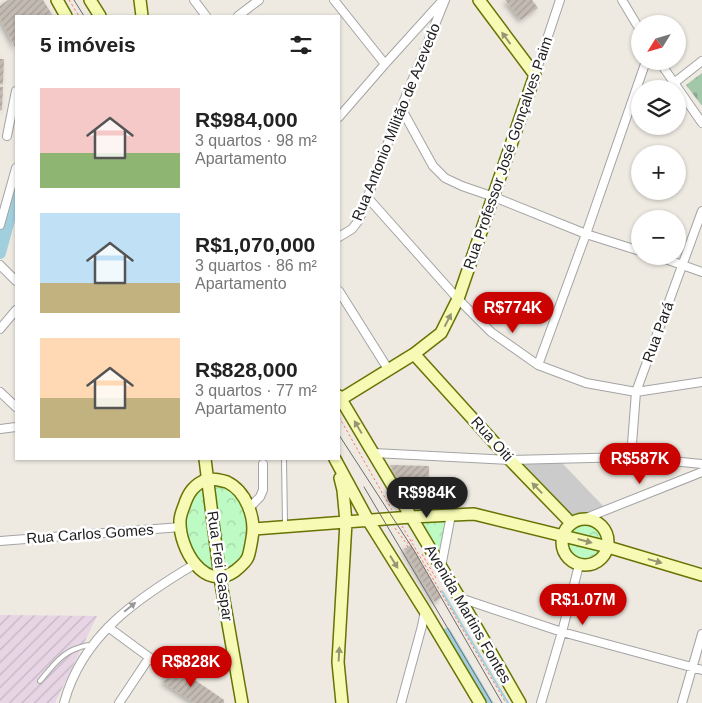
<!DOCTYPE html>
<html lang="pt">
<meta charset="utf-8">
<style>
:root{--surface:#fff;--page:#f6f6f6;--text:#222;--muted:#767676;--accent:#ca0200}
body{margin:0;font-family:Helvetica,sans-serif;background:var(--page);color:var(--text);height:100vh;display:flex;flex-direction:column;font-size:19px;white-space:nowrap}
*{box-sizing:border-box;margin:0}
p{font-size:16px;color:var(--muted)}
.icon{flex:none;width:28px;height:28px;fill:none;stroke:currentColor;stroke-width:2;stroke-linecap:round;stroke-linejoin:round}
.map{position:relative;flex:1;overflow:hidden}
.side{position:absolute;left:15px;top:15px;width:325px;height:445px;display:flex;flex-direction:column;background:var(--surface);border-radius:0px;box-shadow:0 1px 4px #0004}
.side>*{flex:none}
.needle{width:32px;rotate:233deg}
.fabs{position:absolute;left:631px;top:15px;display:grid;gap:10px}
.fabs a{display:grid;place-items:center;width:55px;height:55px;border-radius:50%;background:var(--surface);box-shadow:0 1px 4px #0004;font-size:25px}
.price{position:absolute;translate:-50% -42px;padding:0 11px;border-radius:18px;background:var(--accent);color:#fff;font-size:16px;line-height:32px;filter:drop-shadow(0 1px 2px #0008)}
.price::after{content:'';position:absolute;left:50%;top:30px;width:15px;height:11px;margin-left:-8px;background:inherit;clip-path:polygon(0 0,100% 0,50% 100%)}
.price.current{background:#222;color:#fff}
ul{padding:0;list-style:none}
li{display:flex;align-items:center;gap:15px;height:125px;padding:0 25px}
li span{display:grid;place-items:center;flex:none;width:140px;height:100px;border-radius:0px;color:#555}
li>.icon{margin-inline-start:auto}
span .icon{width:60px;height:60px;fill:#fffc;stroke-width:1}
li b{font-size:21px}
h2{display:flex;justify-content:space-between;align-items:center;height:60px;padding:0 25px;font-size:21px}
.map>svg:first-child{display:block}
.industrial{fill:url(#industrial-furrows)}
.religious{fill:#cbcbcb}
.cemetery{fill:url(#cemetery-stones)}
.park{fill:url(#park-crowns)}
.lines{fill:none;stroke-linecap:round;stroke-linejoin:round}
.stream{stroke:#a2cfdd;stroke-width:2}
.canal{stroke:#a2cfdd;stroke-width:8}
.river{stroke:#a2cfdd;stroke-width:12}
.building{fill:url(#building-hatch);filter:url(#shadow)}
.lane-casing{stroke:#a4a4a4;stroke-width:6}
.street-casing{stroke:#a4a4a4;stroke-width:10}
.secondary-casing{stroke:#677403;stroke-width:14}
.path{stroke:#fb7767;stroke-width:1;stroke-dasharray:2.5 2.5;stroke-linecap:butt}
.lane{stroke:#fff;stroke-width:4}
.street{stroke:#fff;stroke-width:8}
.secondary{stroke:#f6fab5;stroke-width:11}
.tram{stroke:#6b6b6b;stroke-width:1}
.oneway{fill:#949771}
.oneway2{fill:#999}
.labels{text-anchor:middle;stroke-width:5;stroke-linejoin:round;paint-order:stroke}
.street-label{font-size:15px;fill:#1d1d1d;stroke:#fff}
</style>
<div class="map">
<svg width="702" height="703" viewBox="0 0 702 703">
<defs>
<pattern id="industrial-furrows" width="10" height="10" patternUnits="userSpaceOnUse" patternTransform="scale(1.25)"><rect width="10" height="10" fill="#e7d4e4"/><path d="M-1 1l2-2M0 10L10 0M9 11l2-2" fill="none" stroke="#c6b6c3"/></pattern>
<pattern id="cemetery-stones" width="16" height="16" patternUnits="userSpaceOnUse" patternTransform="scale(1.25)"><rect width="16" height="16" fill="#a3c7a9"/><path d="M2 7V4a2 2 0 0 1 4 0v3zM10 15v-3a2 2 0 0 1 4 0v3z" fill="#8caa91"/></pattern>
<pattern id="park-crowns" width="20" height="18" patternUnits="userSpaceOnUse" patternTransform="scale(1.25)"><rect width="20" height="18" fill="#befac3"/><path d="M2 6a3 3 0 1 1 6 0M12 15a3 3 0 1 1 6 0" fill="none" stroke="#a3d6a7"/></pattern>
<pattern id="building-hatch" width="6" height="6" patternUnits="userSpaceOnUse" patternTransform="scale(1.25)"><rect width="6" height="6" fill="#c3bab2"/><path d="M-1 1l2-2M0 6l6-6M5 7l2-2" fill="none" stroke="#a79f99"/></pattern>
<filter id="shadow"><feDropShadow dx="-2.5" dy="2.5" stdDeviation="2.5" flood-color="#0004"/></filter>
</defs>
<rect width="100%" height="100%" fill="#eeeae2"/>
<path class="industrial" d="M0,615L97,616L55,703H0Z"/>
<path class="religious" d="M521,463H562L605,508L570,518Z"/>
<path class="cemetery" d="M702,73V106L686,85Z"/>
<path class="park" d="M206,483L214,571L208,570L194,558L184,526L191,496Z
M219,483L237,495L248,518L250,533L242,559L236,566L225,570L215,484Z
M444,521L446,522L438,555L417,522Z
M584,523C594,524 600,530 602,540L570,531L576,526Z
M568,540L600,550C587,565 569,558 568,540Z"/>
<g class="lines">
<path class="stream" d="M442,591L508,703"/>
<path class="canal" d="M447,632L489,703"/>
<path class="river" d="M0,253L16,194"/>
</g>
<path class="building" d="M8,0H43L53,16H16V49L0,19V6Z
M505,0H532L538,8L521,20Z
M0,59H4L3,84H0Z
M0,87H3L2,110H0Z
M390,465L429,466L428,509L417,511Z
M411,545L441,598L435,602L404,549Z
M176,667L224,700V703H194L163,682Z"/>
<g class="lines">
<defs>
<path id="lane" d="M284,459L285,524
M40,681C51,668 61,653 78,648C84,646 88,644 93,646"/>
<path id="street" d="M194,0L206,16
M334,0L385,64
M622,0L640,30
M238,16L259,0
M659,61L702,123
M535,75L560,0
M674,83L702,61
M401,108L433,166L445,178L462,186L494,197L586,234L640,251
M339,117L385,64L442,1
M7,136L16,91
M368,198L458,299L491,332L538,365L586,383L636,392L702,382
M0,225L16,168
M339,237L352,229L359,220L401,108L445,0
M657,256L702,272
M0,265L16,281
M339,291L388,369
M0,329L16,310
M538,365L586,234L646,61
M0,392L16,407
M0,429L16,427
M374,453L510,460L631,457L702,464
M631,457L636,392L702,211
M248,509L260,497L263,490V464
M586,518L702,472
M0,541L181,527
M441,567L451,515
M460,598L562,632L702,670
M108,627L161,666
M64,703C82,635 138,598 195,564
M119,703L149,658
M401,703L422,626L425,611
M541,703L562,632L579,565
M682,703L702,634"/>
<path id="secondary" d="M57,0L66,16
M90,0L100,16
M140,0L142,16
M414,354L510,460L571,523
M339,396L459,597L520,703
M341,399L414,354L441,333L458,299L535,75L479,0
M205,459L220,578L242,703
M335,459L368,520L425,611L480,703
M340,478L343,490L346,522L338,662L342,703
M208,479C214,479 221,480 227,482C246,491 256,518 252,538C251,544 250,551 248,557C246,562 240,567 235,571C204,593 179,548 180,521C180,516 182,511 184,506C188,493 194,484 208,479Z
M562 542a23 23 0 1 1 46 0a23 23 0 1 1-46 0Z
M254,529L411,517L474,514L608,547L702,575"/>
</defs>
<use href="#lane" class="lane-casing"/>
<use href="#street" class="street-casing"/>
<use href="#secondary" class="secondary-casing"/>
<path class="path" d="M69,0L79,16
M339,417L392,510
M402,526L506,703
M395,528L406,543
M408,547L406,544L413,540
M422,554L437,580"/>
<use href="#lane" class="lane"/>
<use href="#street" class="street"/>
<use href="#secondary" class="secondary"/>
<path class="tram" d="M74,0L84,16
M339,435L415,552L502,703
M364,487L492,703"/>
</g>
<defs><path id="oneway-solid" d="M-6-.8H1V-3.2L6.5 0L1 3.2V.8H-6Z" transform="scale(1.25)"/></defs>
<g class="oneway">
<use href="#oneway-solid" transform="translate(506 38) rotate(-126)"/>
<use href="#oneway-solid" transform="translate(448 320) rotate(-63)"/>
<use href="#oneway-solid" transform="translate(358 427) rotate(-121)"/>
<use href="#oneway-solid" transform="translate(537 488) rotate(-134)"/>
<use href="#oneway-solid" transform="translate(585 541) rotate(15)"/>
<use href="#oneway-solid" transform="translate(655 561) rotate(16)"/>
<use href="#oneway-solid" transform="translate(394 562) rotate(58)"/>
<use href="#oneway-solid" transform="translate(339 654) rotate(-87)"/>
</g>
<use class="oneway2" href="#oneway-solid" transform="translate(130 607) rotate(-39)"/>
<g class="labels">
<g class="street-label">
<text transform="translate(396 122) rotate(-68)" y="5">Rua Antonio Militão de Azevedo</text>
<text transform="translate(508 153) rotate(-71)" y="5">Rua Professor José Gonçalves Paim</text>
<text transform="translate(658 332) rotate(-70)" y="5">Rua Pará</text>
<text transform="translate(492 439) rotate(48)" y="5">Rua Oiti</text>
<text transform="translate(90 534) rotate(-4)" y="5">Rua Carlos Gomes</text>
<text transform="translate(220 566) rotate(82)" y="5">Rua Frei Gaspar</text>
<text transform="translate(468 614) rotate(60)" y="5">Avenida Martins Fontes</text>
</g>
</g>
</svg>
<div class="fabs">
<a><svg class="needle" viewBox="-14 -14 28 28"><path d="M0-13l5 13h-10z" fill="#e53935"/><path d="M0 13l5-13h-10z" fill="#767676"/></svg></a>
<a><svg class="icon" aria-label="layers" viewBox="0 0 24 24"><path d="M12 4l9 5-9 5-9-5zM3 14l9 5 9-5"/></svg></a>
<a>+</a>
<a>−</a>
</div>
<b class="price" style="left:513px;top:334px">R$774K</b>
<b class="price" style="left:640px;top:485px">R$587K</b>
<b class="price current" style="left:427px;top:519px">R$984K</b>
<b class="price" style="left:583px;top:626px">R$1.07M</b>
<b class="price" style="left:191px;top:688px">R$828K</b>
<section class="side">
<h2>5 imóveis<svg class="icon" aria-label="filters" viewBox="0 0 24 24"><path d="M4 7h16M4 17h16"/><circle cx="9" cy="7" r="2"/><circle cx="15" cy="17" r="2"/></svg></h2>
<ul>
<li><span style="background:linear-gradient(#f6c9c9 65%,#8fb573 0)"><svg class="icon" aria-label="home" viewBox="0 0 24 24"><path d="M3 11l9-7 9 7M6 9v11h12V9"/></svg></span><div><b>R$984,000</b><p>3 quartos · 98 m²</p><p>Apartamento</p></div></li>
<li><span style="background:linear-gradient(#bfe0f5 70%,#c2b280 0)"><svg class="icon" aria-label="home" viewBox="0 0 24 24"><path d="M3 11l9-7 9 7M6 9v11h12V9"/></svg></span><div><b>R$1,070,000</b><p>3 quartos · 86 m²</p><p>Apartamento</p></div></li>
<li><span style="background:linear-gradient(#ffd9b3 60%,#c2b280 0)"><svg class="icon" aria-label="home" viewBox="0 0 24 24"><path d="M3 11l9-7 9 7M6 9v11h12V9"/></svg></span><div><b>R$828,000</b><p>3 quartos · 77 m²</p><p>Apartamento</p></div></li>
</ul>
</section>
</div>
